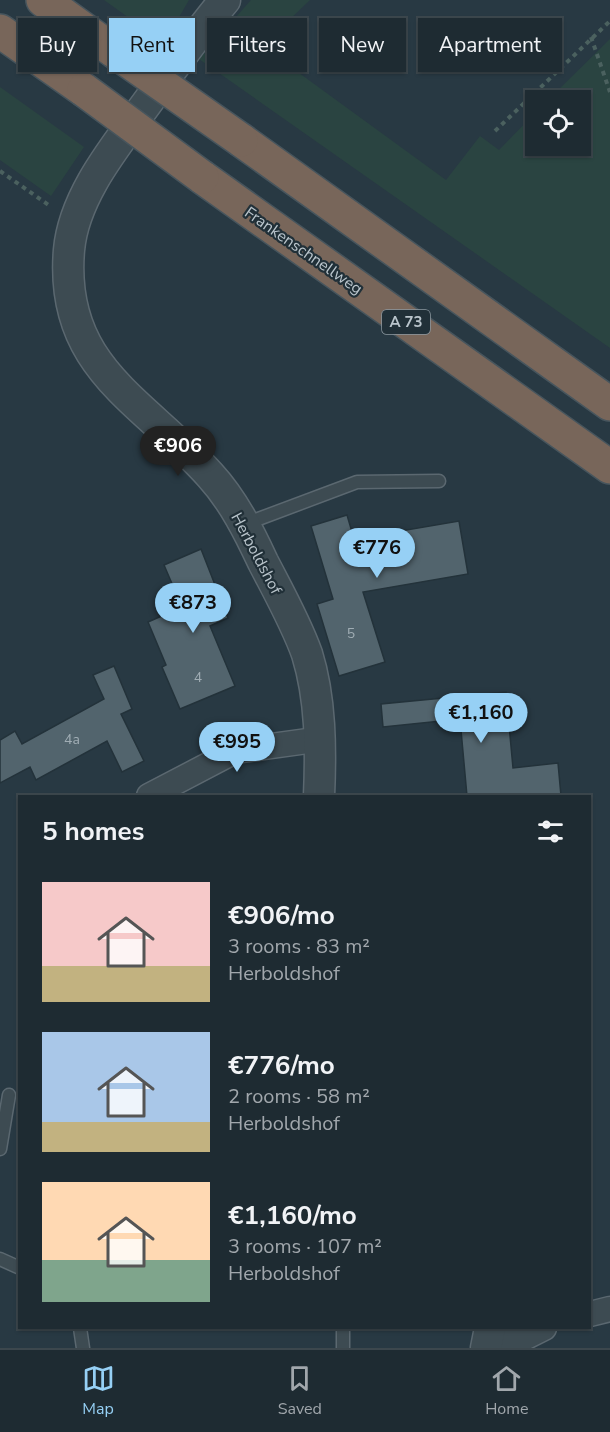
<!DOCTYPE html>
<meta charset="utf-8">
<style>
:root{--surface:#1e2b32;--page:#2b373e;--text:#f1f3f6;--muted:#a1a7ac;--line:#3c474d;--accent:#96d0f5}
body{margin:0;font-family:"Nunito Sans",sans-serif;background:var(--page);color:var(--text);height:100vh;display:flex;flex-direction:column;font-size:22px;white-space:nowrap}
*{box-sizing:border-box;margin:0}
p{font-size:20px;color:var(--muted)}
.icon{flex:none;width:33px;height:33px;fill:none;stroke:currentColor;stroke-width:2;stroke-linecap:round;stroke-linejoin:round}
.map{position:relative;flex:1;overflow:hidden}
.side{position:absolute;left:18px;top:795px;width:573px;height:534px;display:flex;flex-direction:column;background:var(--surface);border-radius:0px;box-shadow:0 2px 4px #0004,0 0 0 2px var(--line)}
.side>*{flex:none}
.guide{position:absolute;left:18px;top:18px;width:574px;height:54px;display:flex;gap:12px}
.controls{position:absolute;left:525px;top:90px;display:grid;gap:12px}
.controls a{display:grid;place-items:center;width:66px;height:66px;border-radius:0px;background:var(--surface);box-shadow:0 2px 4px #0004,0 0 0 2px var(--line);font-size:30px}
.price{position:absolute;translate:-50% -51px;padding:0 14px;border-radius:21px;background:var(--accent);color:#111;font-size:20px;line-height:39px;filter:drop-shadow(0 2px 3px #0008)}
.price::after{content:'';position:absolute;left:50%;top:36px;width:18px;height:14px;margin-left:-9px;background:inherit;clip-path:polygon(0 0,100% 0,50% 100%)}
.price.on{background:#222;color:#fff}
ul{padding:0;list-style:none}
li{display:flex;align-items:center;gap:18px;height:150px;padding:0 24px}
li span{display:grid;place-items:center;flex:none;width:168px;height:120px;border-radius:0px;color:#555}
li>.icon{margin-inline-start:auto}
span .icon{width:72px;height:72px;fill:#fffc;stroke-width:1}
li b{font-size:26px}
h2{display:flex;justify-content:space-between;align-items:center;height:72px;padding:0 24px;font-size:26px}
.tag{padding:0 21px;border-radius:0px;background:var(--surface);box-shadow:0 2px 4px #0004,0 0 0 2px var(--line);font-size:21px;line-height:54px}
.tag.on{background:var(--accent);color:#111}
.tabs{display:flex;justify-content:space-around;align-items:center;height:84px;border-top:2px solid var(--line);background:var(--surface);font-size:16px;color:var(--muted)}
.tabs a{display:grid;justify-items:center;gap:3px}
.tabs .on{color:var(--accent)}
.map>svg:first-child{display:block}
.green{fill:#2a4441}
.building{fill:#52646d;stroke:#23323a;stroke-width:1.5}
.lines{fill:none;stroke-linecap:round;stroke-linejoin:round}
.service-casing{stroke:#5b6870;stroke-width:15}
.minor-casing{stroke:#5b6870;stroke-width:27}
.tertiary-casing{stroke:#5b6870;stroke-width:33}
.motorway-casing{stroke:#47555d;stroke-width:36}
.path{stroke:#4b615f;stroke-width:4;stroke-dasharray:4.5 4.5;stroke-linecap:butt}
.service{stroke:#3d4b52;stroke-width:12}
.minor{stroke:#3d4b52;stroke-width:24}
.tertiary{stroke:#3d4b52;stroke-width:30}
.motorway{stroke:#78665a;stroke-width:33}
.motorway-bridge-casing{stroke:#47555d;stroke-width:36;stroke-linecap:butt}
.motorway-bridge{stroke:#78665a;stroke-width:33}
.labels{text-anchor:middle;stroke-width:4.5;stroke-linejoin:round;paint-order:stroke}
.number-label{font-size:14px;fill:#a0adb4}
.shield{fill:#213038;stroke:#8c98a0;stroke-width:1.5}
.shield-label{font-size:15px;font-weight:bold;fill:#bac5cc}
.street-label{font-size:16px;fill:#bac5cc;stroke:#213038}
</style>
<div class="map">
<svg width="610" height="1348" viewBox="0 0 610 1348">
<rect width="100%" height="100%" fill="#283943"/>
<path class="green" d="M104,0H189L164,43Z
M251,0H310L262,46L446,180L480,136L499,150L535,113L536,146H580V100H548L610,39V348L199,59Z
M0,87L84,147L51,196L0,160Z"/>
<path class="building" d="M347,515L354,539L459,521L468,574L363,592L385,662L339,676L317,604L333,599L311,526Z
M201,549L228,618L210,626L235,686L180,709L162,667L166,665L148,622L182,607L164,565Z
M114,666L132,709L121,714L144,761L122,772L107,741L36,780L30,767L0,783V740L15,731L22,744L104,699L93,675Z
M506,692L513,768L558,763L561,796H467L460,719L383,727L381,704Z"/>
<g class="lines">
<defs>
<path id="service" d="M245,524L357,482L439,481
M0,1149L9,1095
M0,1259L20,1268
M80,1328L83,1348
M343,1328V1348"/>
<path id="minor" d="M149,796L235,751L322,739
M590,1314L610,1309
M490,1336L524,1338L544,1328"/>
<path id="tertiary" d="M225,0C199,31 176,64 152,96C120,141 74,193 69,250C59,368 143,400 210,475C233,500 249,532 263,562C278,591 296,623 307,654C321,699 321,750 319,796
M486,1348L490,1328"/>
<path id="motorway" d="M43,0L114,51
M0,31L84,90
M241,140L610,404
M202,177L610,467"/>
</defs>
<use href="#service" class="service-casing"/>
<use href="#minor" class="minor-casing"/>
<use href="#tertiary" class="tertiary-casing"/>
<use href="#motorway" class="motorway-casing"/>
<path class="path" d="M591,37L610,92
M495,131L610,21
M0,171L50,206"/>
<use href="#service" class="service"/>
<use href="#minor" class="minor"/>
<use href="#tertiary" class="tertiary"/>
<use href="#motorway" class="motorway"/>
<defs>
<path id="motorway-bridge" d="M114,51L241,140
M84,90L202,177"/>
</defs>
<use href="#motorway-bridge" class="motorway-bridge-casing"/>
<use href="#motorway-bridge" class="motorway-bridge"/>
</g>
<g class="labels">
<g class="number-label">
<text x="351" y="638">5</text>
<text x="198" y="682">4</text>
<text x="72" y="744">4a</text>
</g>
<rect class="shield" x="382" y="310" width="48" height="24" rx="4.5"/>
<g class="shield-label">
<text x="406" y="327">A 73</text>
</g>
<g class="street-label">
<text transform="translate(304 250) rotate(35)" y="6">Frankenschnellweg</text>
<text transform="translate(257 553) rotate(62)" y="6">Herboldshof</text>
</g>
</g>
</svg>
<div class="controls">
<a><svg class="icon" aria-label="locate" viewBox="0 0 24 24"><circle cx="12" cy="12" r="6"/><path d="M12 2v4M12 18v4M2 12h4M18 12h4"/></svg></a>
</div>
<b class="price on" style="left:178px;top:477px">€906</b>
<b class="price" style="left:377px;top:579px">€776</b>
<b class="price" style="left:193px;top:634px">€873</b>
<b class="price" style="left:481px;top:744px">€1,160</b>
<b class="price" style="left:237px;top:773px">€995</b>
<div class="guide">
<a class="tag">Buy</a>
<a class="tag on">Rent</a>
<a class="tag">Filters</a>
<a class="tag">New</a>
<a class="tag">Apartment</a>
</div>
<section class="side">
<h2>5 homes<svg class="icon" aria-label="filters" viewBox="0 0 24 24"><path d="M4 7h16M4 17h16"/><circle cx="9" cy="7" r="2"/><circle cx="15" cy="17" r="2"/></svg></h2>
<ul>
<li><span style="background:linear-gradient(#f6c9c9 70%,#c2b280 0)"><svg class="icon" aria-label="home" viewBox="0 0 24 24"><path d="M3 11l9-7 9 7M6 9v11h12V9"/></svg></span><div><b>€906/mo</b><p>3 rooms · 83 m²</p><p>Herboldshof</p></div></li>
<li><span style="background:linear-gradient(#a9c7e8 75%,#c2b280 0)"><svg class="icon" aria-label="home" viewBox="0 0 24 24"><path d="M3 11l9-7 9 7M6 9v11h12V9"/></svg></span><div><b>€776/mo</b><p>2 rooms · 58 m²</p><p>Herboldshof</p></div></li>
<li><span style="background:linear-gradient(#ffd9b3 65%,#7fa58c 0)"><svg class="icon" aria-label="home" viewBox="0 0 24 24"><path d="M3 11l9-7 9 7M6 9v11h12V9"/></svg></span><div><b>€1,160/mo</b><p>3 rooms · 107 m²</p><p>Herboldshof</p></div></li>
</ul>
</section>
</div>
<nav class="tabs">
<a class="on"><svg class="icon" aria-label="map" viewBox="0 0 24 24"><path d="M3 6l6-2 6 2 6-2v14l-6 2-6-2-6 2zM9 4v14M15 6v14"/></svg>Map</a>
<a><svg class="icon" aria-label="saved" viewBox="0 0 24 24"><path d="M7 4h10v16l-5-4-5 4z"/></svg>Saved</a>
<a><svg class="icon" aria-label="home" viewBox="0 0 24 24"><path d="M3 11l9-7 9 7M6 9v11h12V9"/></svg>Home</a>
</nav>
